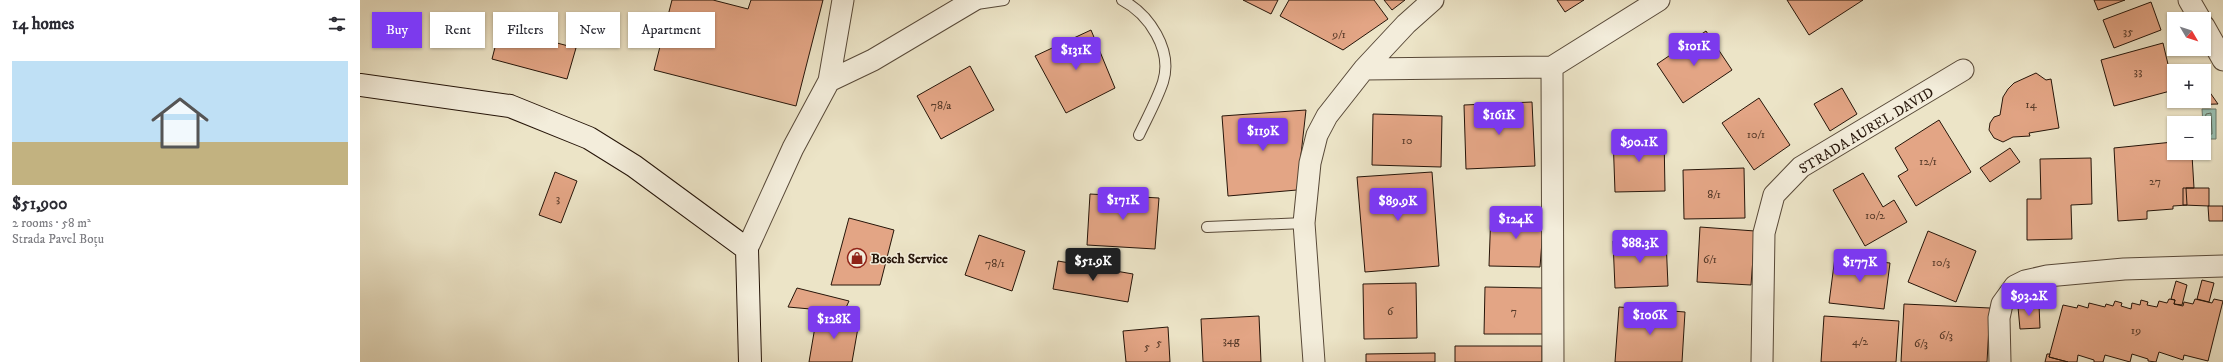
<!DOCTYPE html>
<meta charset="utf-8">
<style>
:root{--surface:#fff;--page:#f7f7f7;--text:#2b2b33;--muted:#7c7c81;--line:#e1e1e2;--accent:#7c3aed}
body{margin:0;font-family:"IM FELL DW Pica",serif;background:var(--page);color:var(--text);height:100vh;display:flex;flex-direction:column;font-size:15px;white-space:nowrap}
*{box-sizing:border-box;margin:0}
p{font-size:13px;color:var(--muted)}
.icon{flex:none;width:22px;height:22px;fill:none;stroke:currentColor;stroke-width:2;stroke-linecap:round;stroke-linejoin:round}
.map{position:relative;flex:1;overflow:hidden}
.sheet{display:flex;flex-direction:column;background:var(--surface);width:360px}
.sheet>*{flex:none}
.banner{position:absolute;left:12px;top:12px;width:380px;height:36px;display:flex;gap:8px}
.needle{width:26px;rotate:129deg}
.buttons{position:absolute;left:1807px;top:12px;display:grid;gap:8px}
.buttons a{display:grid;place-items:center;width:44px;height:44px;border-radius:0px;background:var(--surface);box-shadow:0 1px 3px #0004;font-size:20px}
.price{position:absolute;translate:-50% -34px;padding:0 9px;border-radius:4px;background:var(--accent);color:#fff;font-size:13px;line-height:26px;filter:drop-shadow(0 1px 2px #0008)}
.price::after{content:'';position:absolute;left:50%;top:24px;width:12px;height:9px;margin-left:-6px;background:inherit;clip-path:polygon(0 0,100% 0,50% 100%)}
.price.on{background:#222;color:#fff}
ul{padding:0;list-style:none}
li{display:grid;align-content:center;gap:8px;height:212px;padding:0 12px}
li+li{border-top:1px solid var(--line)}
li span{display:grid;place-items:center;height:124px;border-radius:0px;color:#555}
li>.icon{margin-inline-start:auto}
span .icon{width:72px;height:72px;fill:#fffc;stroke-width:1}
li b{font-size:17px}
h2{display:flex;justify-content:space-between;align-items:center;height:48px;padding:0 12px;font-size:17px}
.tag{padding:0 14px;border-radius:0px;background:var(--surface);box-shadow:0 1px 3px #0004;font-size:14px;line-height:36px}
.tag.on{background:var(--accent);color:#fff}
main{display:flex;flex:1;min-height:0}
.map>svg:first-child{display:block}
.water{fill:#99bfb0;stroke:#6b7b6d}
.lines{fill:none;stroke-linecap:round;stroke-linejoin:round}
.shore{stroke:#606a5c;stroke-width:1}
.building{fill:#e3a585;stroke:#261509}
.lane-casing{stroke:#584938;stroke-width:12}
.street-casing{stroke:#584938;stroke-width:23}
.secondary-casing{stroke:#261509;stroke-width:24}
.lane{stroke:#f3eddb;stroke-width:10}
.street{stroke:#f3eddb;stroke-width:21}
.secondary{stroke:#f3eddb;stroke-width:22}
.labels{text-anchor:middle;stroke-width:3;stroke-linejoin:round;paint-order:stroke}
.number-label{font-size:12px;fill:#553928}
.street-label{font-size:14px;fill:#261509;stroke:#f3eddb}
.poi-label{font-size:14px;font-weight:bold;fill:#261509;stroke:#f3eddb;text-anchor:start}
</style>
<main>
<section class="sheet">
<h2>14 homes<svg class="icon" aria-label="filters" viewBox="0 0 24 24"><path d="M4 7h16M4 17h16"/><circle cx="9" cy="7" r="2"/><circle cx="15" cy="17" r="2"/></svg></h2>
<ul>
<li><span style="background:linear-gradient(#bfe0f5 65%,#c2b280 0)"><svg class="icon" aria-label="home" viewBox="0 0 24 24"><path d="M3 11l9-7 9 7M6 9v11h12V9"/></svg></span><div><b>$51,900</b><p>2 rooms · 58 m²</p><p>Strada Pavel Boțu</p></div></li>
</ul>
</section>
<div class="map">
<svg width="1863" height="362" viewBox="0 0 1863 362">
<rect width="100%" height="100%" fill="#ece4c7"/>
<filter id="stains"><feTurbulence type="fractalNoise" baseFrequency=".005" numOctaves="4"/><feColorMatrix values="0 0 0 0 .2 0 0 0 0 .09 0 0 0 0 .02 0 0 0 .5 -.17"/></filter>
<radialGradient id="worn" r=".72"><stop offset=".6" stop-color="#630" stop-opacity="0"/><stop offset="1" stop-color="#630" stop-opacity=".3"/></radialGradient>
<path class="water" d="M1842,109H1856V139H1844Z"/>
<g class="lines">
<path class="shore" d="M1844,126L1846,114L1851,113L1852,134L1844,135"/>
</g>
<path class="building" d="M312,0H353L388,9L391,0H463L436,106L294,70Z
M883,0H918L911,14Z
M929,0H1014L1028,19L983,50L920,16Z
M1024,0H1045L1032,10Z
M1197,0H1224L1205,12Z
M1427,0H1503L1449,35Z
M1734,0H1765L1738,10Z
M1791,2L1801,30L1754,48L1743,20Z
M140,28L216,48L207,79L132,59Z
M731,30L755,88L706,113L675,56Z
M1346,31L1372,70L1323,103L1297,64Z
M1803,43L1814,90L1754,106L1741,60Z
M610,66L634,110L581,139L557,96Z
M1676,73L1686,80L1691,79L1699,128L1669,133L1670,136L1653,137L1643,142L1634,138L1629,130L1630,123L1634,117L1640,115L1643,97L1648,89L1654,83Z
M1844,84L1858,104L1820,105V101H1844Z
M1482,88L1497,114L1470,131L1454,104Z
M1399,98L1430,145L1394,170L1362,123Z
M1172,102L1175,166L1106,169L1104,105Z
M946,110L937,190L868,196L862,116Z
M1013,114L1082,116L1081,167L1012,165Z
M1579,120L1611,172L1556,206L1538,176L1548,170L1535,148Z
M1304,135L1305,191L1255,192L1253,136Z
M1813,142L1814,157L1832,155L1834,188H1826L1827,205L1813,206V209L1787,211V219L1758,221L1754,148Z
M1650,148L1660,162L1630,182L1620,168Z
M1731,158L1732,204L1711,205L1712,239L1667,240V199H1681L1680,159Z
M1384,168L1385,218L1324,219L1323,170Z
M195,172L217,181L201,223L179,215Z
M1072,172L1079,266L1005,272L997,177Z
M1503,173L1523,207L1534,200L1547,222L1505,246L1473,190Z
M1823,188H1849V206L1823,205Z
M730,194L799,198L795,249L727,245Z
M1848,206H1863V221H1849Z
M1131,210L1184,216L1180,267L1129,266Z
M489,218L534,230L520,285H471Z
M1340,227L1395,231L1391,285L1337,282Z
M1568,231L1616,251L1596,302L1548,282Z
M619,235L665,251L652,291L605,275Z
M1306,239L1308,286L1255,288L1253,241Z
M1475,257L1530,263L1524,309L1469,303Z
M698,261L773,274L768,302L693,289Z
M1842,280L1854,283L1849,302L1837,299Z
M1816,281L1827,285L1822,305L1814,304L1815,300L1811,299Z
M1056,283L1057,338L1004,339L1003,284Z
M1125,287L1183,288V334H1124Z
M437,288L489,301L484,312L428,307Z
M1809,299L1815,300L1814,304L1823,306L1824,302L1833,304L1835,299L1852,303L1854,299L1863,301L1848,361L1824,355L1823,360L1799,352L1796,362L1788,361V359L1772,354L1770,362L1745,355L1743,362H1734V360L1718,355L1717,362H1708L1689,357L1703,305L1717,308L1718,305L1728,308L1729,303L1745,307L1746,304L1753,306L1755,301L1762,303L1761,306L1771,309L1772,303L1780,305L1781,300L1788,302L1787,305L1797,307L1799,301L1807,303Z
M1544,304L1630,308L1627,362H1541Z
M1679,305L1680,328L1660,329L1658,307Z
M1259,307L1325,312L1322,362H1255Z
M457,315L499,322L492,362H449Z
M899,316L901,362H843L841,319Z
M1464,316L1539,321L1536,362H1461Z
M808,327L810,362H766L763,331Z
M1095,346H1182V362H1095Z
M1075,353V362H1006V354Z
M1687,354H1690L1689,357L1708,362H1685Z"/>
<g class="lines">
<defs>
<path id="lane" d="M762,0C789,14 813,50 803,82C797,100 787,118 779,135
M610,5L644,0
M847,227L944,223"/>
<path id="street" d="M1829,0L1840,19
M1844,26L1863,60
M1004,69L1192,67
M469,81L483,0
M387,249L433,148L469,81L513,60L614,0
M954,362L944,223L950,163L957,135L967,116L1004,69L1046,24L1073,0
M1193,362L1192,67L1299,0
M1402,362L1404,233L1414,195L1441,167L1603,70
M1640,362L1639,318L1642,304L1655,286L1665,281L1687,276L1764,269L1863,266"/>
<path id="secondary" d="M0,85L150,106L229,138L274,166L387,249L390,362"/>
</defs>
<use href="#lane" class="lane-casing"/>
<use href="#street" class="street-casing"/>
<use href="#secondary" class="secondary-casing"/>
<use href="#lane" class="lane"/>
<use href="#street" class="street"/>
<use href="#secondary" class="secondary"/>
</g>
<defs>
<symbol id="shop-ring" viewBox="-11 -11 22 22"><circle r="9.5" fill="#f3eddb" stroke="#8f2418" stroke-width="1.5"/><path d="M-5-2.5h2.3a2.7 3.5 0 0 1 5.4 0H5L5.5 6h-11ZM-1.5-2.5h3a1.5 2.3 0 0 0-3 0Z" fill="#8f2418"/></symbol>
</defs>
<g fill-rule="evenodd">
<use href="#shop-ring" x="486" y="247" width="22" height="22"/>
</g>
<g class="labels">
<g class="number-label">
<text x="1768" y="35">35</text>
<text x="979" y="38">9/1</text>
<text x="1778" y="75">33</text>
<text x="1671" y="108">14</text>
<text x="581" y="109">78/a</text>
<text x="1396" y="138">10/1</text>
<text x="1047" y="144">10</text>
<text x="1568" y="165">12/1</text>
<text x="1795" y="185">27</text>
<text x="1354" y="198">8/1</text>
<text x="198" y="202">3</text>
<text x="1515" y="219">10/2</text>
<text x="1350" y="263">6/1</text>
<text x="1581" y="266">10/3</text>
<text x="635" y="267">78/1</text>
<text x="1030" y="315">6</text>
<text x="1154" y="315">7</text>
<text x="1776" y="334">19</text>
<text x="1586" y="339">6/3</text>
<text x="871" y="344">34g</text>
<text x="1500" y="345">4/2</text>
<text x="799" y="346">5</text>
<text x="1561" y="347">6/3</text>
<text x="787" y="350">5</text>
</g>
<g class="street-label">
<text transform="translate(1506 130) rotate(-31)" y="5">STRADA AUREL DAVID</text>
</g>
<g class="poi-label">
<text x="511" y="263">Bosch Service</text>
</g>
</g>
<rect width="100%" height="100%" filter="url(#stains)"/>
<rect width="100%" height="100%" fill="url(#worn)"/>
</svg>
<div class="buttons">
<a><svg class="needle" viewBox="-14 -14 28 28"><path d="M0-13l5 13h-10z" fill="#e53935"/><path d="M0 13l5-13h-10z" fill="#7c7c81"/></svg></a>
<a>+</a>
<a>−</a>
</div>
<b class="price" style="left:1334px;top:67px">$101K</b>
<b class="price" style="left:716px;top:71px">$131K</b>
<b class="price" style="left:1139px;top:136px">$161K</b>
<b class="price" style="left:903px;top:152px">$119K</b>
<b class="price" style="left:1279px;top:163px">$90.1K</b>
<b class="price" style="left:763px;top:221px">$171K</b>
<b class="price" style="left:1038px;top:222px">$89.9K</b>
<b class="price" style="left:1156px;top:240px">$124K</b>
<b class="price" style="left:1280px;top:264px">$88.3K</b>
<b class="price on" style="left:733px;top:282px">$51.9K</b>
<b class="price" style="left:1500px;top:283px">$177K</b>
<b class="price" style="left:1669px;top:317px">$93.2K</b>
<b class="price" style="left:1290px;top:336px">$106K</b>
<b class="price" style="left:474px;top:340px">$128K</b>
<div class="banner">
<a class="tag on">Buy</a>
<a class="tag">Rent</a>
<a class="tag">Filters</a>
<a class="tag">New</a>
<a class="tag">Apartment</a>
</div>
</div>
</main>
